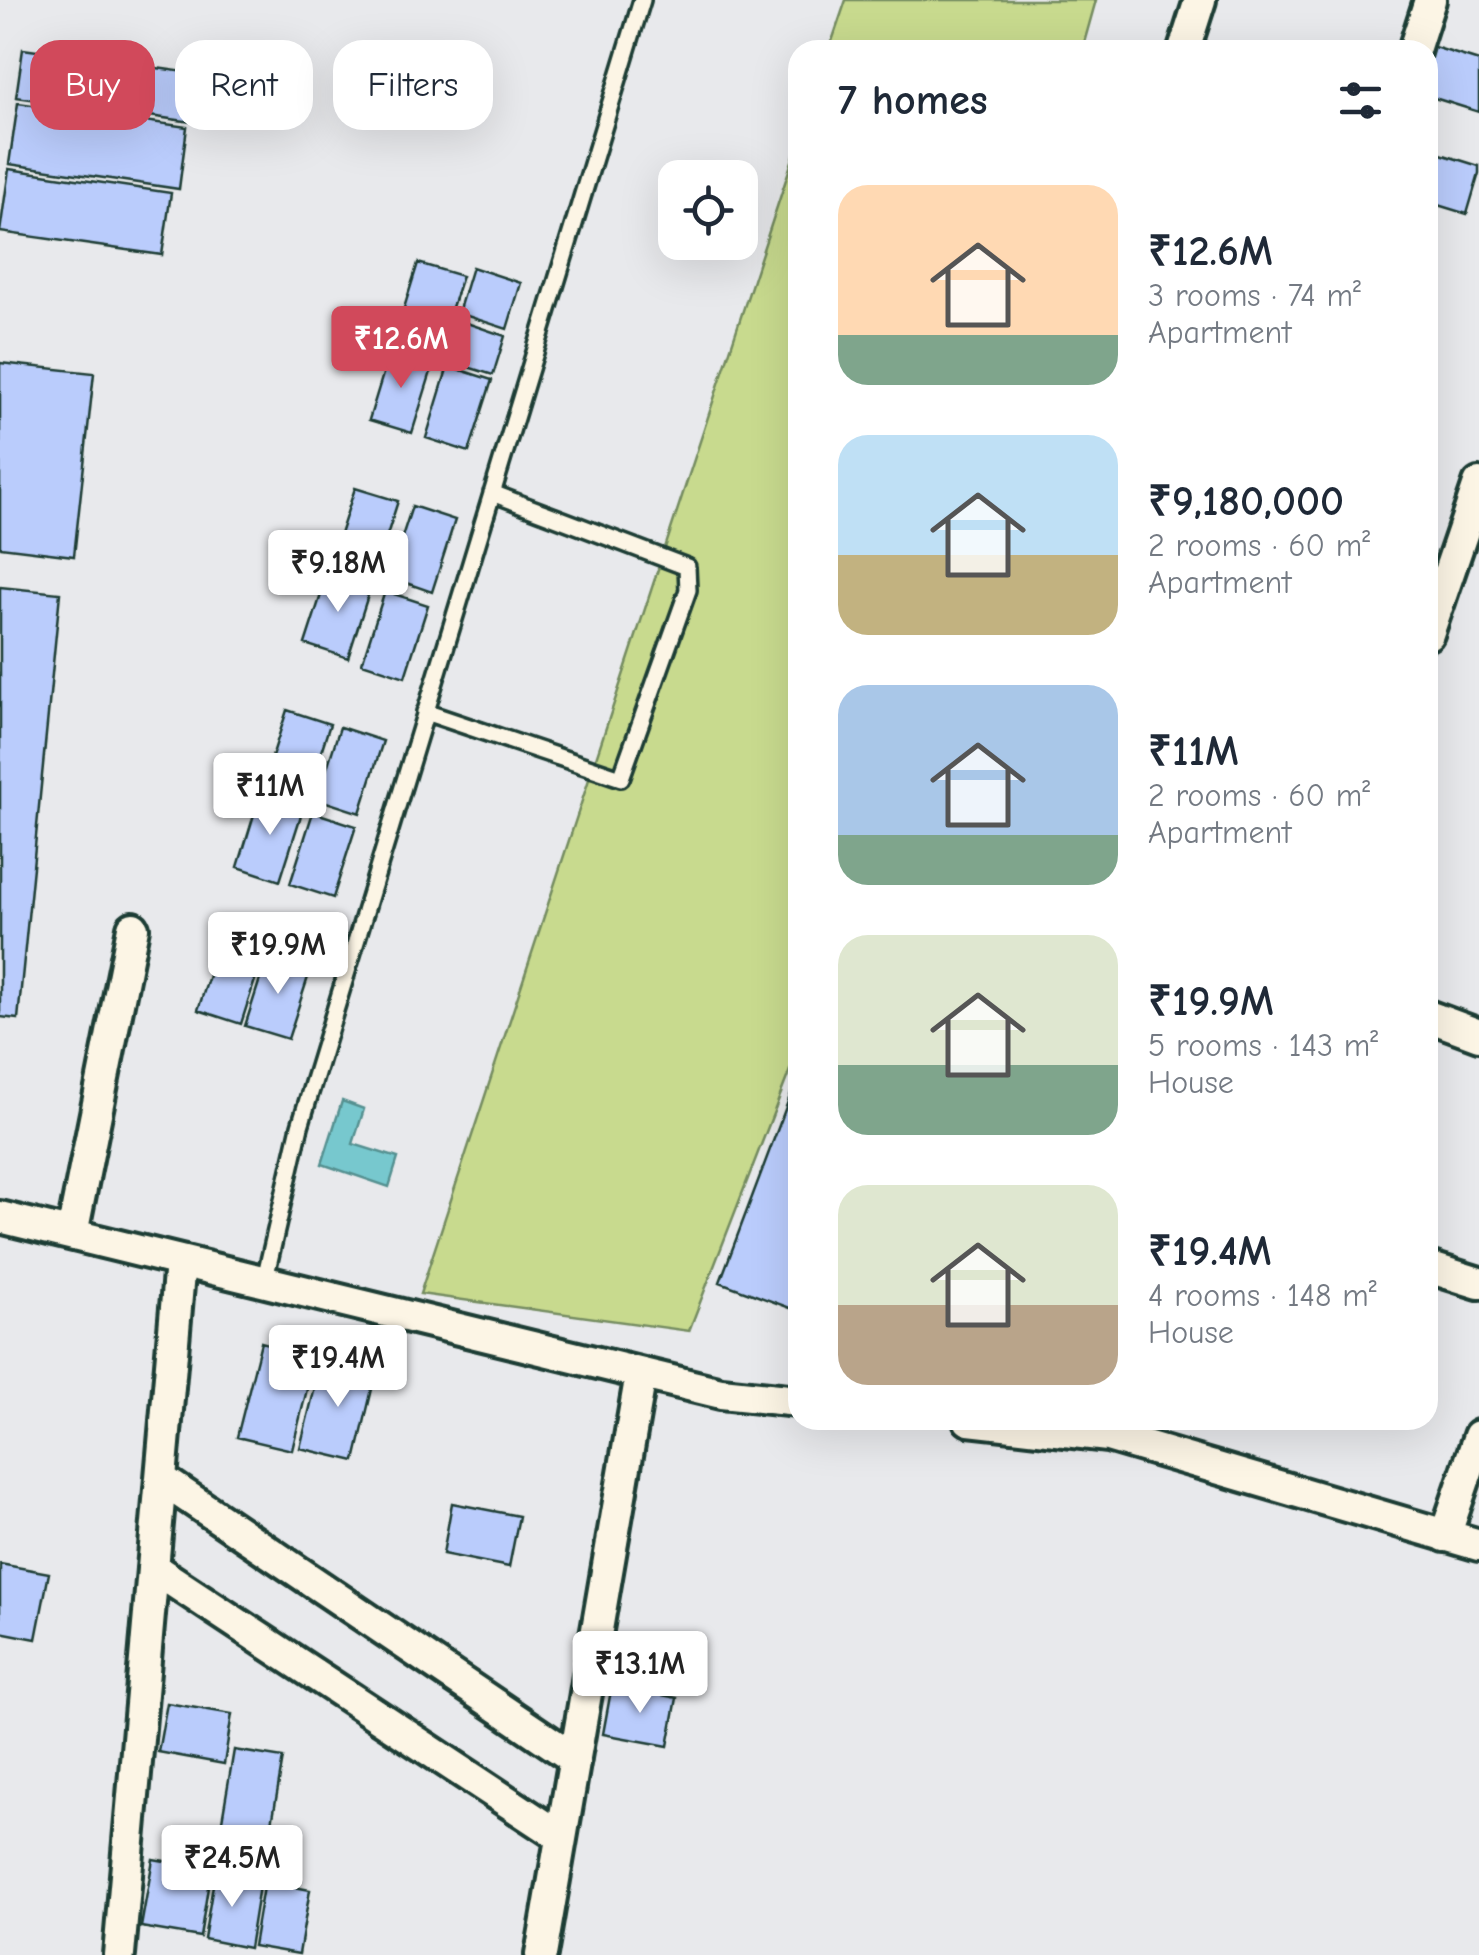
<!DOCTYPE html>
<meta charset="utf-8">
<style>
:root{--surface:#fff;--page:#f2f2f3;--text:#1f2937;--muted:#747a83;--accent:#d1495b}
body{margin:0;font-family:"Comic Neue",sans-serif;background:var(--page);color:var(--text);height:100vh;display:flex;flex-direction:column;font-size:38px;white-space:nowrap}
*{box-sizing:border-box;margin:0}
p{font-size:32px;color:var(--muted)}
.icon{flex:none;width:55px;height:55px;fill:none;stroke:currentColor;stroke-width:2;stroke-linecap:round;stroke-linejoin:round}
.map{position:relative;flex:1;overflow:hidden}
.details{position:absolute;left:788px;top:40px;width:650px;height:1390px;display:flex;flex-direction:column;background:var(--surface);border-radius:30px;box-shadow:0 10px 40px #0002}
.details>*{flex:none}
.banner{position:absolute;left:30px;top:40px;width:608px;height:90px;display:flex;gap:20px}
.fabs{position:absolute;left:658px;top:160px;display:grid;gap:20px}
.fabs a{display:grid;place-items:center;width:100px;height:100px;border-radius:20px;background:var(--surface);box-shadow:0 10px 40px #0002;font-size:50px}
.price{position:absolute;translate:-50% -85px;padding:0 22px;border-radius:10px;background:#fff;color:#222;font-size:32px;line-height:65px;filter:drop-shadow(0 2px 5px #0008)}
.price::after{content:'';position:absolute;left:50%;top:60px;width:30px;height:22px;margin-left:-15px;background:inherit;clip-path:polygon(0 0,100% 0,50% 100%)}
.price.active{background:var(--accent);color:#fff}
ul{padding:0;list-style:none}
li{display:flex;align-items:center;gap:30px;height:250px;padding:0 50px}
li span{display:grid;place-items:center;flex:none;width:280px;height:200px;border-radius:30px;color:#555}
li>.icon{margin-inline-start:auto}
span .icon{width:120px;height:120px;fill:#fffc;stroke-width:1}
li b{font-size:42px}
h2{display:flex;justify-content:space-between;align-items:center;height:120px;padding:0 50px;font-size:42px}
.chip{padding:0 35px;border-radius:30px;background:var(--surface);box-shadow:0 10px 40px #0002;font-size:35px;line-height:90px}
.chip.active{background:var(--accent);color:#fff}
.map>svg:first-child{display:block}
.green{fill:#c8da8e;stroke:#748c61;stroke-width:2.5}
.water{fill:#77c8ce;stroke:#549090;stroke-width:2.5}
.building{fill:#baccfc;stroke:#1f3d34;stroke-width:2.5}
.lines{fill:none;stroke-linecap:round;stroke-linejoin:round}
.service-casing{stroke:#1f3d34;stroke-width:22}
.minor-casing{stroke:#1f3d34;stroke-width:38}
.service{stroke:#fcf5e5;stroke-width:15}
.minor{stroke:#fcf5e5;stroke-width:30}
</style>
<div class="map">
<svg width="1479" height="1955" viewBox="0 0 1479 1955">
<rect width="100%" height="100%" fill="#e8e9ec"/>
<filter id="ink" filterUnits="userSpaceOnUse"><feTurbulence type="fractalNoise" baseFrequency=".01" numOctaves="2"/><feDisplacementMap in="SourceGraphic" scale="20" xChannelSelector="R" yChannelSelector="G"/><feConvolveMatrix kernelMatrix="1 2 1 2 8 2 1 2 1" color-interpolation-filters="sRGB"/></filter>
<g filter="url(#ink)">
<path class="green" d="M846,0H1096L1082,50H829Z
M797,146V1052L689,1331L420,1294Z"/>
<path class="water" d="M342,1101L364,1109L353,1144L398,1158L389,1187L322,1164Z"/>
<path class="building" d="M1434,47L1479,61V112L1428,96V68Z
M23,49L206,75L199,123L16,97Z
M18,103L187,127L179,189L9,164Z
M1428,150L1479,166V173L1467,214L1428,202Z
M9,169L171,193L162,255L0,232Z
M418,263L462,276L439,348L396,334Z
M472,267L521,283L507,329L458,313Z
M455,319L505,336L493,375L442,359Z
M391,348L434,362L412,433L369,420Z
M0,363L94,373L74,556L0,547Z
M448,366L492,380L469,452L426,438Z
M355,488L398,501L375,573L332,559Z
M412,506L455,520L432,592L389,577Z
M328,573L371,586L348,658L305,644Z
M0,587L60,593L18,1019L0,1017Z
M385,591L428,605L405,677L362,663Z
M287,710L330,724L307,795L264,782Z
M340,727L383,741L360,813L317,799Z
M260,795L303,809L280,881L238,867Z
M313,812L356,826L333,898L290,884Z
M221,938L264,952L241,1024L198,1010Z
M268,954L311,968L288,1039L245,1026Z
M798,1075V1311L720,1282Z
M261,1342L315,1357L292,1450L237,1437Z
M322,1359L376,1372L355,1461L300,1448Z
M452,1503L519,1516L509,1567L443,1554Z
M0,1564L49,1573L36,1639L0,1632Z
M612,1685L677,1698L668,1746L603,1734Z
M167,1703L232,1714L224,1764L158,1752Z
M234,1750L283,1758L269,1841L220,1832Z
M153,1859L211,1869L200,1937L141,1927Z
M215,1873L260,1880L249,1948L204,1939Z
M264,1881L310,1890L299,1954L253,1946Z"/>
<g class="lines">
<defs>
<path id="service" d="M425,712L621,778L688,590L687,567L492,493
M264,1283L300,1126L642,0"/>
<path id="minor" d="M1184,50L1200,0
M1414,50L1430,0
M1428,634L1479,484
M1428,1016L1479,1035
M0,1217L721,1393L798,1401
M72,1234L133,928
M1428,1267L1479,1283
M969,1420L1108,1436L1479,1545
M161,1479L575,1759
M1445,1536L1479,1436
M153,1568L561,1837
M119,1955L180,1262
M541,1955L641,1374"/>
</defs>
<use href="#service" class="service-casing"/>
<use href="#minor" class="minor-casing"/>
<use href="#service" class="service"/>
<use href="#minor" class="minor"/>
</g>
</g>
</svg>
<div class="fabs">
<a><svg class="icon" aria-label="locate" viewBox="0 0 24 24"><circle cx="12" cy="12" r="6"/><path d="M12 2v4M12 18v4M2 12h4M18 12h4"/></svg></a>
</div>
<b class="price active" style="left:401px;top:391px">₹12.6M</b>
<b class="price" style="left:338px;top:615px">₹9.18M</b>
<b class="price" style="left:270px;top:838px">₹11M</b>
<b class="price" style="left:278px;top:997px">₹19.9M</b>
<b class="price" style="left:338px;top:1410px">₹19.4M</b>
<b class="price" style="left:640px;top:1716px">₹13.1M</b>
<b class="price" style="left:232px;top:1910px">₹24.5M</b>
<div class="banner">
<a class="chip active">Buy</a>
<a class="chip">Rent</a>
<a class="chip">Filters</a>
</div>
<section class="details">
<h2>7 homes<svg class="icon" aria-label="filters" viewBox="0 0 24 24"><path d="M4 7h16M4 17h16"/><circle cx="9" cy="7" r="2"/><circle cx="15" cy="17" r="2"/></svg></h2>
<ul>
<li><span style="background:linear-gradient(#ffd9b3 75%,#7fa58c 0)"><svg class="icon" aria-label="home" viewBox="0 0 24 24"><path d="M3 11l9-7 9 7M6 9v11h12V9"/></svg></span><div><b>₹12.6M</b><p>3 rooms · 74 m²</p><p>Apartment</p></div></li>
<li><span style="background:linear-gradient(#bfe0f5 60%,#c2b280 0)"><svg class="icon" aria-label="home" viewBox="0 0 24 24"><path d="M3 11l9-7 9 7M6 9v11h12V9"/></svg></span><div><b>₹9,180,000</b><p>2 rooms · 60 m²</p><p>Apartment</p></div></li>
<li><span style="background:linear-gradient(#a9c7e8 75%,#7fa58c 0)"><svg class="icon" aria-label="home" viewBox="0 0 24 24"><path d="M3 11l9-7 9 7M6 9v11h12V9"/></svg></span><div><b>₹11M</b><p>2 rooms · 60 m²</p><p>Apartment</p></div></li>
<li><span style="background:linear-gradient(#dfe7d0 65%,#7fa58c 0)"><svg class="icon" aria-label="home" viewBox="0 0 24 24"><path d="M3 11l9-7 9 7M6 9v11h12V9"/></svg></span><div><b>₹19.9M</b><p>5 rooms · 143 m²</p><p>House</p></div></li>
<li><span style="background:linear-gradient(#dfe7d0 60%,#b9a48a 0)"><svg class="icon" aria-label="home" viewBox="0 0 24 24"><path d="M3 11l9-7 9 7M6 9v11h12V9"/></svg></span><div><b>₹19.4M</b><p>4 rooms · 148 m²</p><p>House</p></div></li>
</ul>
</section>
</div>
